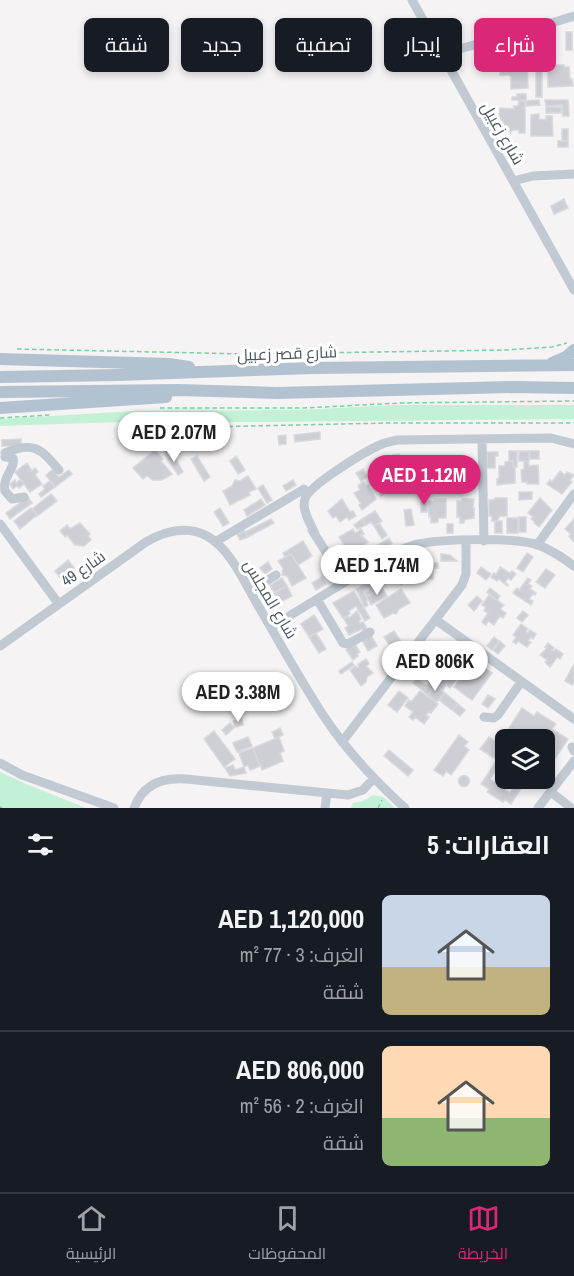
<!DOCTYPE html>
<html lang="ar">
<meta charset="utf-8">
<style>
:root{--surface:#171b24;--page:#242831;--text:#f1f3f6;--muted:#9ea1a6;--line:#363941;--accent:#db2777}
body{margin:0;font-family:"Archivo Narrow",Cairo,sans-serif;background:var(--page);color:var(--text);direction:rtl;height:100vh;display:flex;flex-direction:column;font-size:22px;white-space:nowrap}
*{box-sizing:border-box;margin:0}
p{font-size:20px;color:var(--muted)}
.icon{flex:none;width:33px;height:33px;fill:none;stroke:currentColor;stroke-width:2;stroke-linecap:round;stroke-linejoin:round}
.map{position:relative;height:808px;overflow:hidden;direction:ltr}
.side{display:flex;flex-direction:column;background:var(--surface);flex:1}
.side>*{flex:none}
.guide{position:absolute;left:18px;top:18px;width:538px;height:54px;direction:rtl;display:flex;gap:12px}
.buttons{position:absolute;left:495px;top:729px;display:grid;gap:12px}
.buttons a{display:grid;place-items:center;width:60px;height:60px;border-radius:9px;background:var(--surface);box-shadow:0 3px 9px #0003;font-size:30px}
.price{position:absolute;translate:-50% -51px;padding:0 14px;border-radius:21px;background:#fff;color:#222;font-size:20px;line-height:39px;filter:drop-shadow(0 2px 3px #0008)}
.price::after{content:'';position:absolute;left:50%;top:36px;width:18px;height:14px;margin-left:-9px;background:inherit;clip-path:polygon(0 0,100% 0,50% 100%)}
.price.current{background:var(--accent);color:#fff}
ul{padding:0;list-style:none}
li{display:flex;align-items:center;gap:18px;height:150px;padding:0 24px}
li+li{border-top:2px solid var(--line)}
li span{display:grid;place-items:center;flex:none;width:168px;height:120px;border-radius:9px;color:#555}
li>.icon{margin-inline-start:auto}
span .icon{width:72px;height:72px;fill:#fffc;stroke-width:1}
li b{font-size:26px}
h2{display:flex;justify-content:space-between;align-items:center;height:72px;padding:0 24px;font-size:26px}
.pill{padding:0 21px;border-radius:9px;background:var(--surface);box-shadow:0 3px 9px #0003;font-size:21px;line-height:54px}
.pill.current{background:var(--accent);color:#fff}
.tab-bar{display:flex;justify-content:space-around;align-items:center;height:84px;border-top:2px solid var(--line);background:var(--surface);font-size:16px;color:var(--muted)}
.tab-bar a{display:grid;justify-items:center;gap:3px}
.tab-bar .current{color:var(--accent)}
.map>svg:first-child{display:block}
.green{fill:#c3f1d5}
.building{fill:#cdcfd5;stroke:#d7d9de;stroke-width:1.5}
.lines{fill:none;stroke-linecap:round;stroke-linejoin:round}
.path{stroke:#7ad0a6;stroke-width:1.5;stroke-dasharray:4.5 3;stroke-linecap:butt}
.minor{stroke:#c1cad2;stroke-width:9}
.major{stroke:#b3c2d1;stroke-width:12}
.labels{text-anchor:middle;stroke-width:6;stroke-linejoin:round;paint-order:stroke}
.street-label{font-size:16px;fill:#4a5661;stroke:#fff}
</style>
<div class="map">
<svg width="574" height="808" viewBox="0 0 574 808">
<rect width="100%" height="100%" fill="#f5f3f3"/>
<path class="green" d="M393,405H574V419L266,422H121L0,426V419L134,411L300,410Z
M0,772L26,784L86,808H0Z
M373,795L383,797L395,808H351L353,803L363,801Z"/>
<path class="building" d="M566,32H572V50H566Z
M535,43H541L542,63H535Z
M541,49H549L550,63H542Z
M515,59L527,60L528,88L511,89V77L509,75H500V62L515,61Z
M550,65H564V67H569L570,79H572L573,86L548,87V67Z
M536,70H542V97H536Z
M517,94H526V100H512V97H517Z
M539,100L540,105L526,106V101Z
M545,100H568L569,116H563L562,105L546,106Z
M519,101H525V133H519V130H513L510,133L499,116L500,108L514,109V106H518Z
M546,107H561V113H546Z
M539,114V119L546,120V116H552L553,136H531V115Z
M562,129H568V141H562Z
M558,141H568V147H558Z
M564,199L568,208L554,214L551,206Z
M320,432V439L295,442L294,435Z
M286,435V444L279,445L278,436Z
M167,438L174,450L166,454L163,448L166,446L163,441Z
M21,439V446H2V440Z
M155,450L163,459L161,461L172,474L162,480H153L147,476L143,479L133,468Z
M171,451L183,472L178,475L165,455Z
M509,451H517V467H513V461H509Z
M519,451H529V461H519Z
M530,451H539V459H530Z
M487,452H498V456H495V468H487Z
M399,454L402,466L396,468L393,455Z
M197,456L210,477L204,481L191,459Z
M236,456L245,470L238,474L230,461Z
M416,456L425,476L419,479L423,487L416,490L411,481L404,485L399,475L410,469L408,466L414,463L412,459Z
M443,459H447L446,465H449L448,482H432L433,464H439V460Z
M468,461H473V468H475V484L456,483V478H458L459,465H465V462Z
M509,461H513V467H515V483L497,485V479H499V466H505V462Z
M528,461L529,466L538,465L539,484H527V482H522L521,470L524,469V462Z
M27,463L32,471L35,468L38,472L35,475L42,484L30,492L15,472Z
M382,467L386,473L387,471L396,485L381,496L379,491L381,490L374,479L379,476L377,472Z
M53,469L59,477L69,470L72,474L55,487L46,475Z
M363,469L367,477L361,481L356,473Z
M560,471L565,475L567,472L574,475L570,480L572,482L562,494L547,484L550,480L552,482Z
M248,476L256,489L249,492L250,495L230,505L223,491L232,486L235,480L240,481Z
M21,479L24,484L19,488L17,486L13,489L10,484L15,480L16,483Z
M293,480L296,485L286,491L283,486Z
M50,481L55,487L41,497L39,494L45,489L43,486Z
M363,481L366,486L368,485L376,499L362,510L359,505L361,504L354,493L360,490L358,486Z
M263,485L272,500L267,503L258,488Z
M519,492H532V499L519,500Z
M51,494L57,501L36,517L37,515L32,509Z
M28,497L32,503L10,519L6,513Z
M495,498H507V516H500L497,521H492V516H489V500H495Z
M540,498L552,510L539,527L534,523L535,522L531,519L533,517L528,513Z
M261,499L265,505L247,516L244,510Z
M342,499L350,512L353,511L356,516L349,520L347,517L340,522L336,516L333,518L328,511Z
M434,499H446V518H438V522L431,523V517H429L428,501H434Z
M462,499H474L473,508H474V518L468,519L464,520V523H460V517H457V501H462Z
M421,501H427V512H421Z
M31,508L37,515L20,529L14,521Z
M220,508L229,523L223,526L214,512Z
M411,509L414,525L406,526L404,510Z
M375,511L382,521L374,526L371,522L366,525L362,519Z
M519,517H526V532H519Z
M507,518H518V533H507Z
M271,519L274,523L248,537L245,532Z
M362,519L366,525L357,529L354,525Z
M574,519V542L569,536L571,534L565,529Z
M495,521H502V533H495Z
M80,523L90,534L88,536L91,540L84,546L75,545L67,535L65,537L60,531L67,525L70,529Z
M379,523L387,535L382,539L374,526Z
M447,524H453V533H447Z
M353,529L355,533L361,529L364,534L361,535L368,542L362,546L363,548L352,557L339,537Z
M244,530L248,537L240,540L237,534Z
M389,538L392,543L377,554L373,548Z
M303,541L312,556L298,565L291,554L285,557L283,553Z
M527,553L533,557L523,572L517,568Z
M291,554L306,578L292,586L287,576L282,575L283,568L278,561Z
M441,554L450,555L457,561H441Z
M407,558L411,564L407,566L412,573L408,575L411,579L408,581L398,564Z
M68,560L74,568L61,579L55,571Z
M423,560L428,563H438V568H434L433,572V579H428V576H423V580H418L417,561Z
M268,562L272,569L265,574L260,568Z
M396,564L407,581L401,585L398,579L396,580L389,569Z
M481,567L491,574L486,580L477,573Z
M500,567L510,573L512,571L516,574L511,580L508,578L505,582L508,585L507,586L499,579L497,581L491,577L494,573L496,575Z
M546,569L555,575L545,588L536,582Z
M322,577L326,584L316,590L312,583Z
M282,578L287,586L274,593L270,585Z
M528,578L531,580L528,584L532,586L530,589L536,593L535,595L533,594L529,599L533,601L531,605L513,593L517,588L519,590Z
M369,582L372,587L364,592L368,600L366,601L368,605L365,607L356,589Z
M379,583L382,588L367,597L364,592Z
M287,586L292,596L279,603L274,593Z
M382,588L387,596L371,605L367,597Z
M490,588L500,596L497,600L487,592Z
M401,589L410,603L399,609L396,614L393,613L384,618L376,605Z
M354,591L370,618L365,621L356,606L349,611L350,614L343,618L333,603Z
M489,595L504,605L500,609L506,613L503,618L500,616L494,625L488,621L486,625L482,622L488,613L484,611L486,607L482,605Z
M477,596L482,601L474,611L468,605Z
M357,611L361,619L359,621L360,623L363,622L367,629L363,631L362,629L349,635L345,628L348,626L344,619L348,616L349,618Z
M523,611L528,615L522,622L517,618Z
M314,615L323,629L309,637L301,624Z
M521,624L528,629L526,631L528,633L530,630L536,634L533,639L531,637L528,641L531,642L527,647L518,641L516,644L513,642L516,637L513,635Z
M394,631L404,646L395,653L384,637Z
M316,633L326,649L319,653L309,637Z
M371,635L377,646L368,651L362,640Z
M494,637L499,641L492,650L487,646Z
M435,641L441,646L424,666L419,662Z
M500,641L505,646L498,654L493,650Z
M548,643L554,648L552,650L554,651L556,649L563,654L560,659L557,657L550,667L545,662L547,660L540,655L547,648L545,647Z
M355,644L360,652L357,654L358,656L353,660L346,650Z
M442,658L454,664L452,667L457,671L455,675L458,677L450,688L446,685L443,690L421,674L428,664L434,669Z
M366,659L369,664L366,666L373,673L367,677L366,682L361,686L350,670L356,666L357,668L359,667L358,664Z
M474,660L492,673L472,700L454,687Z
M352,662L354,665L341,674L339,671Z
M574,664V684L572,685L565,681Z
M417,678L432,690L428,695L413,683Z
M430,681L445,693L437,702L428,695L432,690L427,686Z
M399,691L408,698L397,712L388,705Z
M420,691L438,704L431,713L429,712L426,715L429,717L424,724L415,717L413,720L409,717L413,712L405,706L409,700L411,702Z
M445,693L458,704L452,710L439,700Z
M488,695L495,699L488,708L482,704Z
M458,704L465,710L460,716L452,710Z
M522,708L534,716L537,712L556,724L552,729L568,739L544,775V740H506V773L497,768L490,779L510,793L518,781L514,778H534L532,782L527,779L511,804L505,800L503,802L487,792L489,789L481,784L497,760L480,749L489,737L499,743Z
M242,719L243,725L235,727L233,721Z
M230,723L234,728L226,735L222,730Z
M280,728L283,735L275,739L272,732Z
M214,731L235,759L224,767L204,739Z
M459,735L468,742L464,746L469,750L451,775L446,771L443,776L434,770Z
M248,737L252,746L237,752L233,743Z
M279,737L284,751L280,753L283,761L262,770L253,748Z
M253,748L260,766L250,770L248,765L244,767L239,753Z
M389,750L413,770L408,776L384,756Z
M233,765L235,770L244,767L246,773L230,776L225,768Z
M458.5 781a5.5 5.5 0 1 1 11 0a5.5 5.5 0 1 1-11 0Z"/>
<g class="lines">
<path class="path" d="M17,349L246,354L506,350L552,347L567,343
M160,408H304L400,403L574,401
M0,418L50,415
M161,428L388,423H574
M0,807L2,808
M378,808L382,800"/>
<path class="minor" d="M412,0L574,290
M441,54L529,30L574,16
M513,181L533,176L574,174
M482,439L484,541
M5,453C34,441 40,448 59,470
M5,457L13,458C16,468 2,476 5,491L12,499L24,497
M0,524L58,603
M312,530L345,582
M315,534C311,524 301,510 305,499C309,485 366,451 380,445C386,442 392,441 398,440L551,438L574,444
M215,542L304,489
M537,545L574,494
M250,591L276,575
M317,599L343,643L348,644L370,632
M436,620L574,719
M271,627L388,556C398,551 407,546 418,544C442,539 516,537 538,545C552,550 563,558 574,566
M0,646L146,542C165,531 186,525 207,536C232,550 246,586 260,609C281,645 301,681 323,715C346,750 374,780 405,808
M433,664L439,657L444,654L457,661L471,645
M484,717L494,718L498,715L521,682
M342,742L462,585L466,574V541
M572,747L574,751
M0,763L22,775L114,808
M551,792L570,807
M134,808C143,784 162,777 186,779L348,795L363,790L374,778
M325,808L327,793
M538,808L574,761"/>
<path class="major" d="M0,359L169,364L189,367
M552,363L566,357L574,350
M0,377L118,375L313,368L574,365
M0,392L178,390L277,393L514,387L574,388
M0,408L166,397"/>
</g>
<g class="labels">
<g class="street-label">
<text transform="translate(503 133) rotate(60)" y="6">شارع زعبيل</text>
<text transform="translate(287 353) rotate(-2)" y="6">شارع قصر زعبيل</text>
<text transform="translate(83 568) rotate(-35)" y="6">شارع 49</text>
<text transform="translate(271 599) rotate(59)" y="6">شارع المجلس</text>
</g>
</g>
</svg>
<div class="buttons">
<a><svg class="icon" aria-label="layers" viewBox="0 0 24 24"><path d="M12 4l9 5-9 5-9-5zM3 14l9 5 9-5"/></svg></a>
</div>
<b class="price" style="left:174px;top:463px">AED 2.07M</b>
<b class="price current" style="left:424px;top:506px">AED 1.12M</b>
<b class="price" style="left:377px;top:596px">AED 1.74M</b>
<b class="price" style="left:435px;top:692px">AED 806K</b>
<b class="price" style="left:238px;top:723px">AED 3.38M</b>
<div class="guide">
<a class="pill current">شراء</a>
<a class="pill">إيجار</a>
<a class="pill">تصفية</a>
<a class="pill">جديد</a>
<a class="pill">شقة</a>
</div>
</div>
<section class="side">
<h2>العقارات: 5<svg class="icon" aria-label="filters" viewBox="0 0 24 24"><path d="M4 7h16M4 17h16"/><circle cx="9" cy="7" r="2"/><circle cx="15" cy="17" r="2"/></svg></h2>
<ul>
<li><span style="background:linear-gradient(#c9d6e8 60%,#c2b280 0)"><svg class="icon" aria-label="home" viewBox="0 0 24 24"><path d="M3 11l9-7 9 7M6 9v11h12V9"/></svg></span><div><b>AED 1,120,000</b><p>الغرف: 3 · 77 m²</p><p>شقة</p></div></li>
<li><span style="background:linear-gradient(#ffd9b3 60%,#8fb573 0)"><svg class="icon" aria-label="home" viewBox="0 0 24 24"><path d="M3 11l9-7 9 7M6 9v11h12V9"/></svg></span><div><b>AED 806,000</b><p>الغرف: 2 · 56 m²</p><p>شقة</p></div></li>
</ul>
</section>
<nav class="tab-bar">
<a class="current"><svg class="icon" aria-label="map" viewBox="0 0 24 24"><path d="M3 6l6-2 6 2 6-2v14l-6 2-6-2-6 2zM9 4v14M15 6v14"/></svg>الخريطة</a>
<a><svg class="icon" aria-label="saved" viewBox="0 0 24 24"><path d="M7 4h10v16l-5-4-5 4z"/></svg>المحفوظات</a>
<a><svg class="icon" aria-label="home" viewBox="0 0 24 24"><path d="M3 11l9-7 9 7M6 9v11h12V9"/></svg>الرئيسية</a>
</nav>
